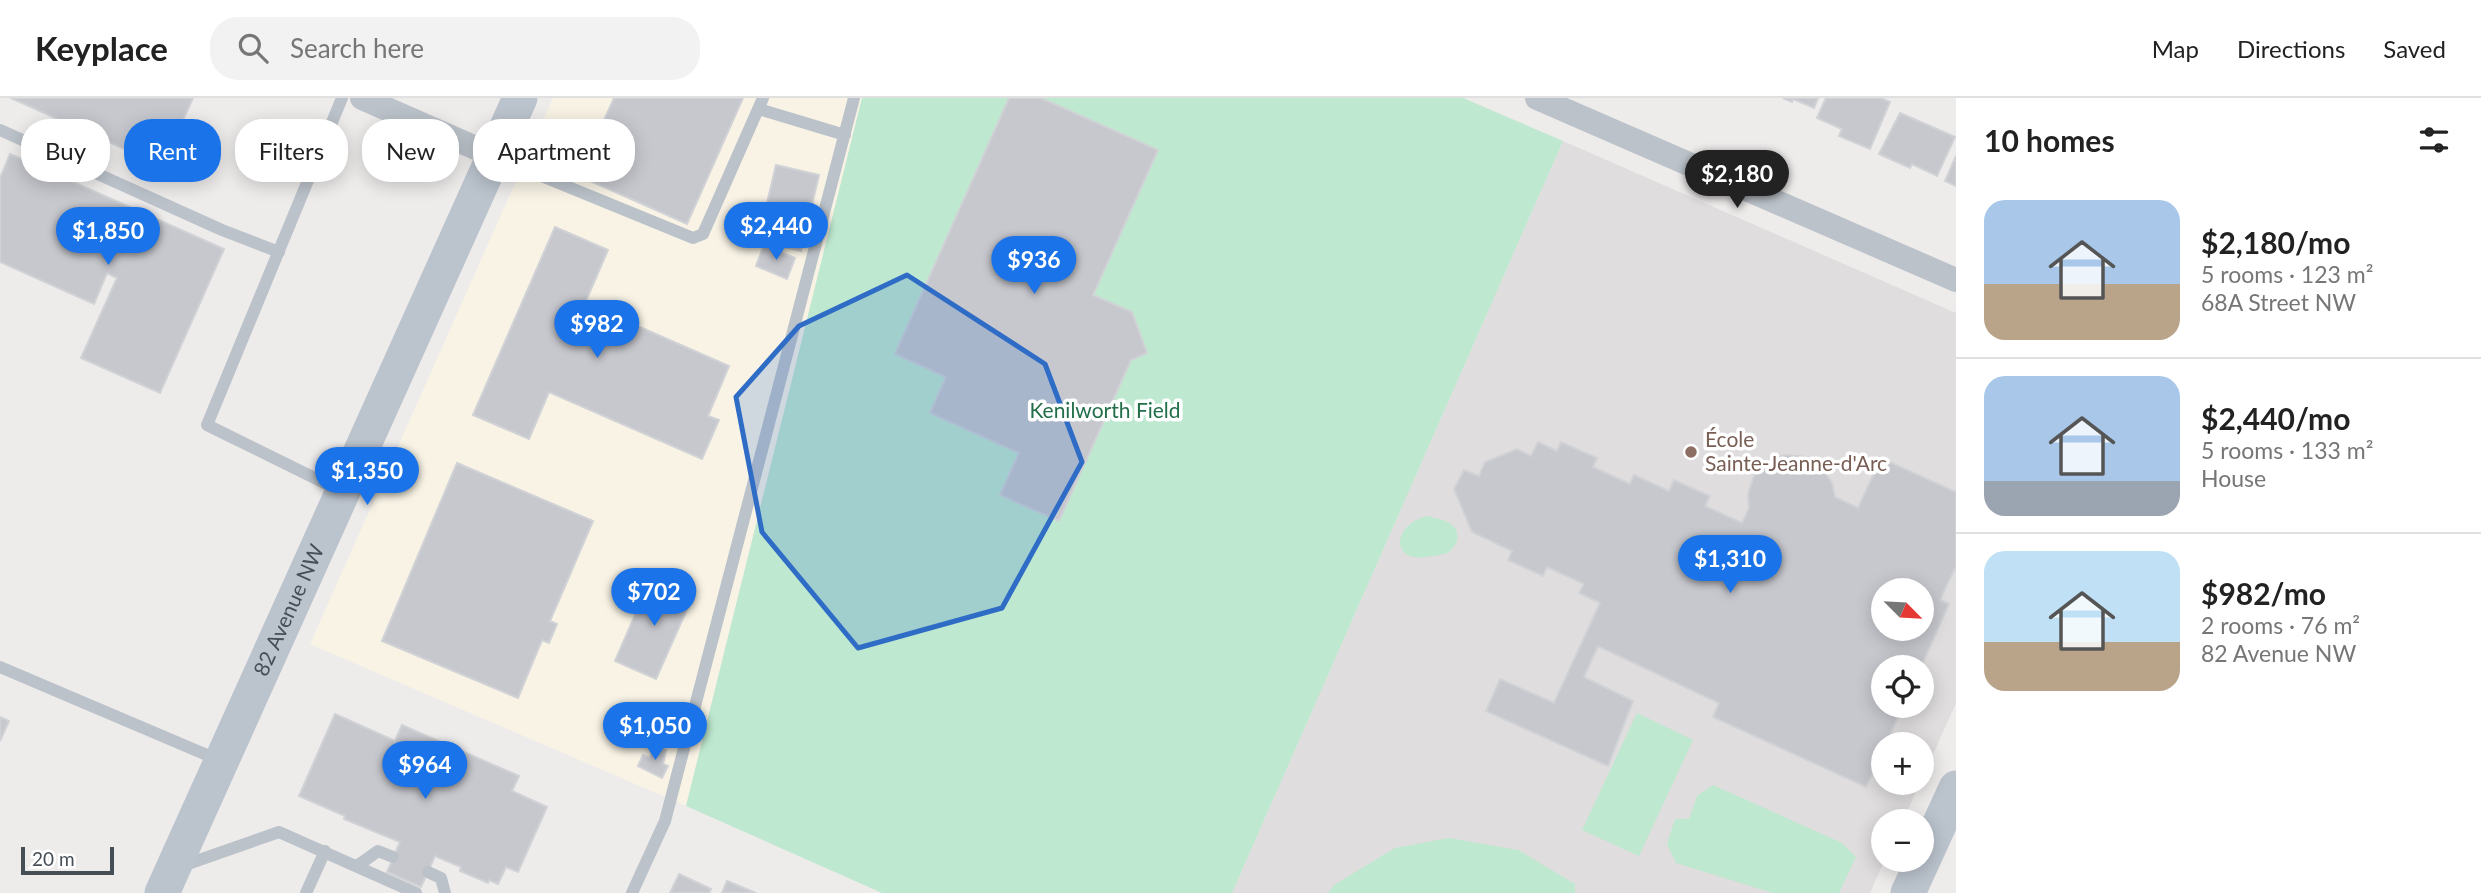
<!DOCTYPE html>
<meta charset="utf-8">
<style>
:root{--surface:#fff;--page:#f2f2f2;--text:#222;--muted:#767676;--line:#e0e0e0;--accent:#1a73e8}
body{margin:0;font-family:Lato,sans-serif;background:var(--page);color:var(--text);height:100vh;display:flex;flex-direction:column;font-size:26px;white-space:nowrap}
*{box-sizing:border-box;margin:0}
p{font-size:23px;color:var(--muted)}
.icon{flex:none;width:38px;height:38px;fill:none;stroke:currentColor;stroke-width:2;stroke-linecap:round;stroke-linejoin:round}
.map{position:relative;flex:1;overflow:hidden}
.side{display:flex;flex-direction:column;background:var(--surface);width:525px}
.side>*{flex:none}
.top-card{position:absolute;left:21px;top:21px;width:665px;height:63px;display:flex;gap:14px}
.needle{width:46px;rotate:114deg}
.tools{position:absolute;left:1871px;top:480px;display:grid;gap:14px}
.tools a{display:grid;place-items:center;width:63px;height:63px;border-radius:50%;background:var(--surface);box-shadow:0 4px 18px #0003;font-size:35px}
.scale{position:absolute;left:21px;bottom:18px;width:93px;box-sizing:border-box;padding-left:7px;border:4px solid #464e56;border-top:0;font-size:19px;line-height:24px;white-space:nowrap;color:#464e56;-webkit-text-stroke:5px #fff;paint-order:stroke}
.price{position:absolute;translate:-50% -60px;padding:0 16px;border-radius:24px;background:var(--accent);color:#fff;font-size:23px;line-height:46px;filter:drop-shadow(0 2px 4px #0008)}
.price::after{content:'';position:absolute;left:50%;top:42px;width:21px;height:16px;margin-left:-10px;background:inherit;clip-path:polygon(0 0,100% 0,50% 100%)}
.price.selected{background:#222;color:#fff}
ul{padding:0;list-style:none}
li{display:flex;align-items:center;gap:21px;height:175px;padding:0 28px}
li+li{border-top:2px solid var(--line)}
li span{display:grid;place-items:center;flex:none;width:196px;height:140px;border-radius:21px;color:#555}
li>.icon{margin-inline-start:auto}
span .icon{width:84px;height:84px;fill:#fffc;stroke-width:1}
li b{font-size:30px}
h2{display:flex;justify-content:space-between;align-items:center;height:84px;padding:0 28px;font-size:30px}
.tag{padding:0 24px;border-radius:28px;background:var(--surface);box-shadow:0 4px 18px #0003;font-size:24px;line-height:63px}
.tag.selected{background:var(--accent);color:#fff}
header{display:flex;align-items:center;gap:42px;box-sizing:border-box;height:98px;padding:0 35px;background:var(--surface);border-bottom:2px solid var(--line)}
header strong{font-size:33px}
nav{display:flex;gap:38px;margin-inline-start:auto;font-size:24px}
.search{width:490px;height:63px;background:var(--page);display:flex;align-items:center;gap:18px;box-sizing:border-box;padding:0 24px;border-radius:28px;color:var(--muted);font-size:26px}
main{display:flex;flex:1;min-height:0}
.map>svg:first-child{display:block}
.commercial{fill:#f8f3e5}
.education{fill:#dfdddd;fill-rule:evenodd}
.green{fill:#bee8cf}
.building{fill:#c7c8ce;stroke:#d0d2d6;stroke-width:2;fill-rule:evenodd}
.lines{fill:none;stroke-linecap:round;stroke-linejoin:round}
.lane{stroke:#bbc2c9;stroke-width:12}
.street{stroke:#bbc2c9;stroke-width:24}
.secondary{stroke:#bbc3cd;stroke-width:35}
.marked{fill:#2e6cc6;fill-opacity:0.2;stroke:#2e6cc6;stroke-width:5;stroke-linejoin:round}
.education-dot{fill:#8d6e63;stroke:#fff;stroke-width:2.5}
.labels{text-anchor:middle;stroke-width:7;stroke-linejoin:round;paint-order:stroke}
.park-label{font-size:21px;fill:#216e49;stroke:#fff}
.education-label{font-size:21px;fill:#785e54;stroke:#fff;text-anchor:start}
.street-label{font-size:21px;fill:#464e56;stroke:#fff}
</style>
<header>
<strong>Keyplace</strong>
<div class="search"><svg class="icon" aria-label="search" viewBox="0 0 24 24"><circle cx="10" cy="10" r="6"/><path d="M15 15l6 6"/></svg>Search here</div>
<nav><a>Map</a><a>Directions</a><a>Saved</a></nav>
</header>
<main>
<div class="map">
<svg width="1956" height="795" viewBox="0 0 1956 795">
<rect width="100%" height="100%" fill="#eeebeb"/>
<path class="commercial" d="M553,0H862L686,708L310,546Z"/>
<path class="education" d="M1563,43L1956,215V605L1922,681V646H1883V684H1920L1903,723H1883V761H1885L1870,795H1232ZM1883,492H1922V530H1883ZM1883,569H1922V607H1883Z"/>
<path class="green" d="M862,0H1463L1563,43L1232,795H882L686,708Z
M1427,418C1439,421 1461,424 1457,442C1456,447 1452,452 1447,455C1443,457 1436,457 1431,458C1390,468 1391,427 1427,418Z
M1637,615L1693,642L1639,758L1582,732Z
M1713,687L1842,745L1856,759L1839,795H1773L1676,765L1667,746L1675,721H1689L1697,698Z
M1449,740L1518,752L1575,786V795H1328L1334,787L1395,750Z"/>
<path class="building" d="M11,0H193L162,68Z
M614,0H743L687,126L579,78Z
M1009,0H1041L1158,52L1093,197L1132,214L1147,255L1131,262L1059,423L1000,397L1019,355L930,315L946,279L895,256Z
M1783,0H1818L1814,10L1793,1L1792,4Z
M1826,0H1881L1890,4L1870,51L1839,38L1842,31L1817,20Z
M1900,15L1955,39L1937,78L1912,66L1910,70L1879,56Z
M10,56L224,151L160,295L81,260L117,180L107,175L94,206L0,164V80Z
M1956,58V88L1945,83Z
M776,67L819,77L801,153L758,143Z
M555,129L608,152L585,205L729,268L708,318L719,322L702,361L549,294L529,341L473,317Z
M764,147L795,160L787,181L756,168Z
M1538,344L1557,353L1561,344L1597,360L1593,369L1630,386L1634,377L1669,393L1674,382L1710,398L1705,408L1742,425L1749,410L1748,396L1755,375L1772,361L1785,357L1807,359L1820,367L1832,385L1835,399L1858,410L1881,360L1956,394V468L1940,502L1949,506L1921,569H1883V607H1903L1886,646H1883V652L1866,689L1713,619L1719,605L1598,548L1584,579L1633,603L1608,668L1486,613L1500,581L1554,605L1600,505L1579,495L1584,486L1547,469L1543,478L1508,462L1512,453L1472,434L1454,391L1464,372L1479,378L1485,364L1517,351L1531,358ZM1883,492H1922V530H1883Z
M457,365L593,423L550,523L557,526L549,545L542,542L518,600L382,543Z
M651,480L693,498L656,581L615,563Z
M335,616L395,643L402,627L519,678L512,693L547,709L518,774L506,769L498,786L489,782L488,785L460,773L461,769L435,758L421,789L387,774L400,744L344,721L345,718L299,698Z
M0,619L9,623L0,643Z
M654,648L666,652L663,666L668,668L662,680L638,668L643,657L650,660Z
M679,776L711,791L709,795H670Z
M727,783L756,795H722Z"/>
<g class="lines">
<path class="lane" d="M759,11L845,37
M0,32L222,132L279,154
M495,59L693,140L703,136L763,0
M341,393L207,327L342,0
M0,569L221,663
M182,768L279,734L416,795
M357,768L378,753L393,759
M428,774L441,780L445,795
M306,795L325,753
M632,795L665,723L854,0"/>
<path class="street" d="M362,0L494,58
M1537,0L1956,182"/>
<g class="secondary">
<path id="s1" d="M162,795L520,0"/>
<path d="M1908,795L1956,690"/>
</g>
</g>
<path class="marked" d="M907,177L1045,266L1082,364L1002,510L858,550L762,434L736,299L799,228Z"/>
<circle class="education-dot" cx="1691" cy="354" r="7"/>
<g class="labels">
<g class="park-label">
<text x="1105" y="320">Kenilworth Field</text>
</g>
<g class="education-label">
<text x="1705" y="349">École<tspan x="1705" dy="24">Sainte-Jeanne-d'Arc</tspan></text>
</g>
<g class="street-label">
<text dy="7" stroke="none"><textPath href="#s1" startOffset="310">82 Avenue NW</textPath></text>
</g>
</g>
</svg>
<div class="tools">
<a><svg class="needle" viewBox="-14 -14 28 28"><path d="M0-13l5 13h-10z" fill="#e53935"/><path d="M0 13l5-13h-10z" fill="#767676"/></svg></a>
<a><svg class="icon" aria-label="locate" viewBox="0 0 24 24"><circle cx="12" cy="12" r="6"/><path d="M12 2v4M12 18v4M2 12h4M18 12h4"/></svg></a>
<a>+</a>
<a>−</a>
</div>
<div class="scale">20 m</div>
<b class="price selected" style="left:1737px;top:112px">$2,180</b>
<b class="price" style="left:776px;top:164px">$2,440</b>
<b class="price" style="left:108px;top:169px">$1,850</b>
<b class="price" style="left:1034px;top:198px">$936</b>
<b class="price" style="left:597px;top:262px">$982</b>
<b class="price" style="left:367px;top:409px">$1,350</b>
<b class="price" style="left:1730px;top:497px">$1,310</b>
<b class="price" style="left:654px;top:530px">$702</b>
<b class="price" style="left:655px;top:664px">$1,050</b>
<b class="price" style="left:425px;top:703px">$964</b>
<div class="top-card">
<a class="tag">Buy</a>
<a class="tag selected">Rent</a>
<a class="tag">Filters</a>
<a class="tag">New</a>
<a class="tag">Apartment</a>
</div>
</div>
<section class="side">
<h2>10 homes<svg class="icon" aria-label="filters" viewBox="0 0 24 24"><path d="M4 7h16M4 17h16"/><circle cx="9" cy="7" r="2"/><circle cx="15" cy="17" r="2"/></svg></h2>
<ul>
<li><span style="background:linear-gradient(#a9c7e8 60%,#b9a48a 0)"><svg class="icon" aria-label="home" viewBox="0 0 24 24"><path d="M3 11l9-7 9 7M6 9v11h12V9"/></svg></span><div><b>$2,180/mo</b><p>5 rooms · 123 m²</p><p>68A Street NW</p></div></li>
<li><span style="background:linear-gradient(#a9c7e8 75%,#9aa5b1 0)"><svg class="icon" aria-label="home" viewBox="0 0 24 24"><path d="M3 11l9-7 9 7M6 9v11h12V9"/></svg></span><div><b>$2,440/mo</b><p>5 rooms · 133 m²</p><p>House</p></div></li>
<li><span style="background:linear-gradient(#bfe0f5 65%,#b9a48a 0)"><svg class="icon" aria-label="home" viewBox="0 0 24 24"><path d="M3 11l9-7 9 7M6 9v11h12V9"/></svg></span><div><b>$982/mo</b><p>2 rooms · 76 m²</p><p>82 Avenue NW</p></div></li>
</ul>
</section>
</main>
